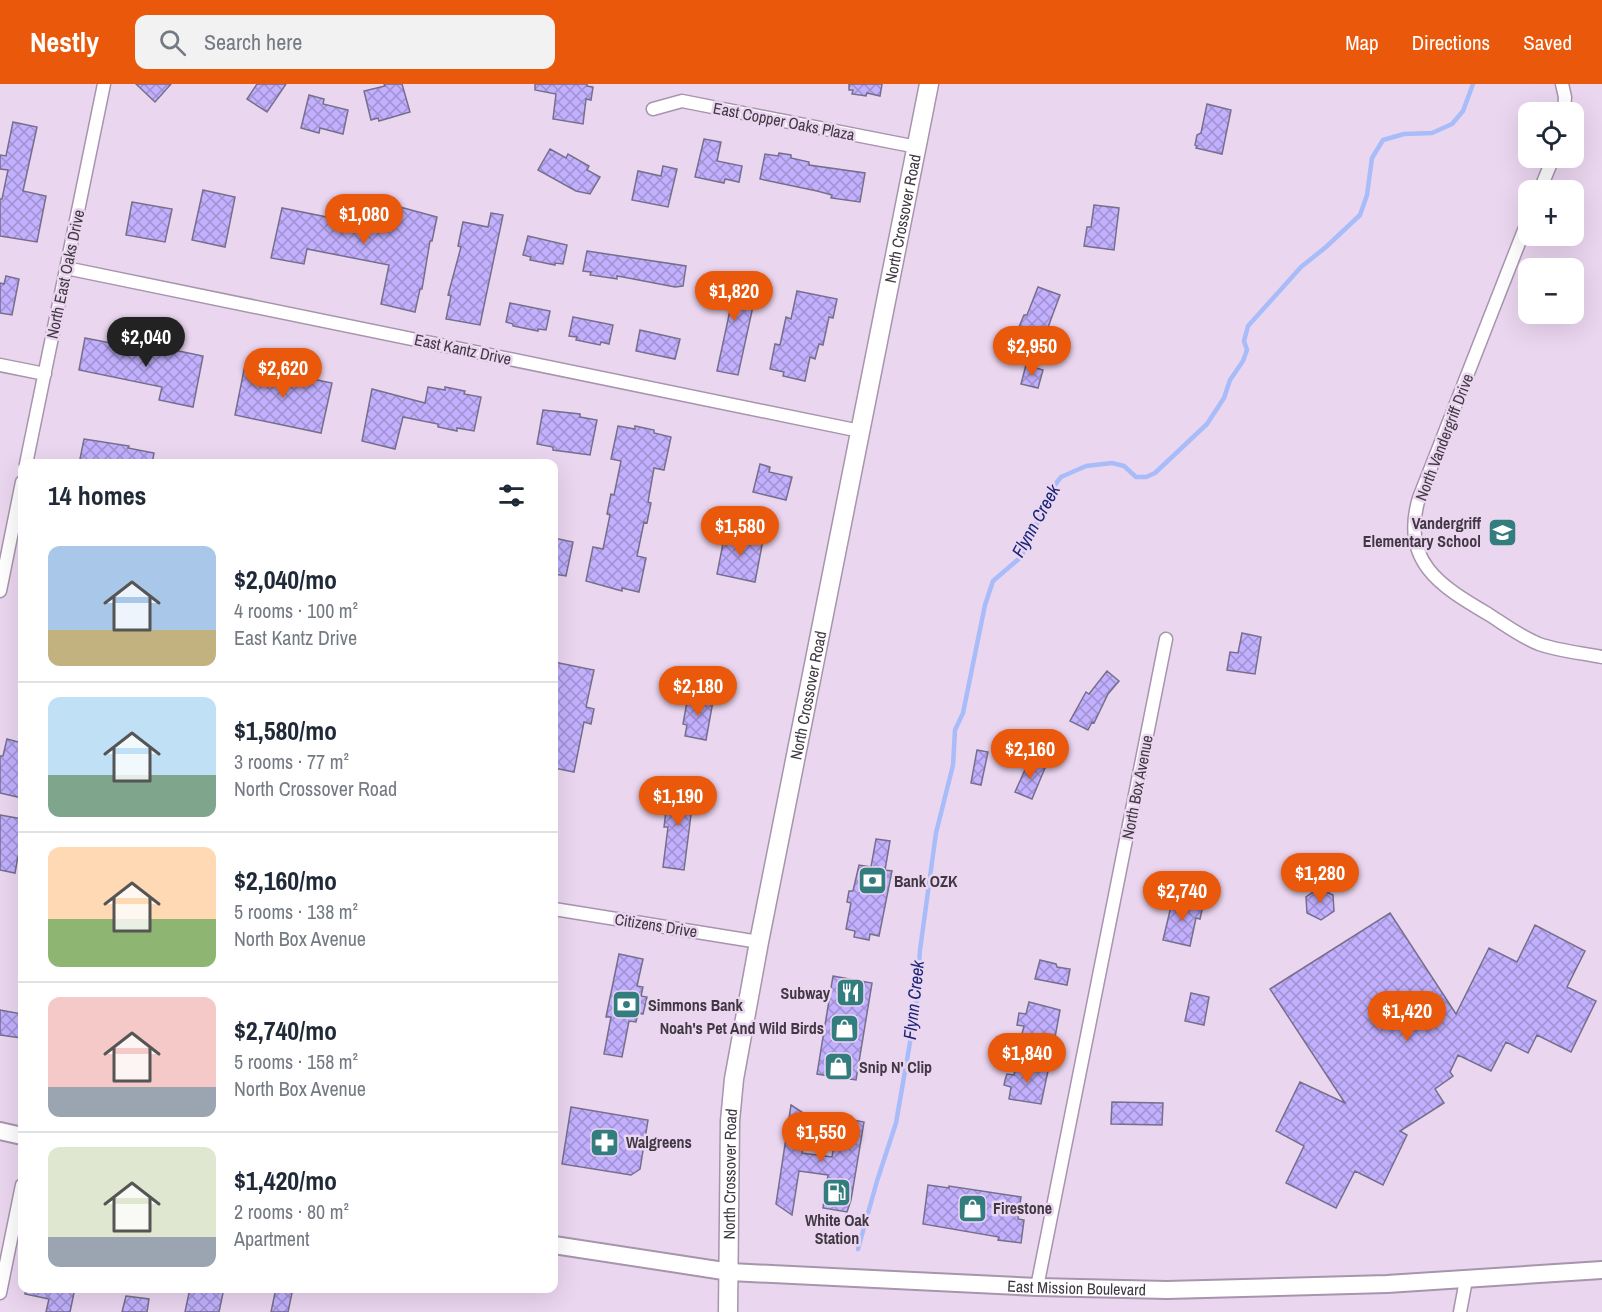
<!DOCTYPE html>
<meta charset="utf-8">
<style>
:root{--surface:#fff;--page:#f2f2f3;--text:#1f2937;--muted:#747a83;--line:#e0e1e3;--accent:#ea580c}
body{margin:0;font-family:"Archivo Narrow",sans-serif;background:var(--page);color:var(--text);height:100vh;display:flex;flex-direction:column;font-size:22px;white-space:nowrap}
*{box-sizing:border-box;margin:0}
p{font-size:20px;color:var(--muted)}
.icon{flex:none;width:33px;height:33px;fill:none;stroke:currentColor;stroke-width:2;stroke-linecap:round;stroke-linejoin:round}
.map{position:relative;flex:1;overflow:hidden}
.details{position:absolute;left:18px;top:375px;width:540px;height:834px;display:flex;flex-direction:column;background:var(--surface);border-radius:12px;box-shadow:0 6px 24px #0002}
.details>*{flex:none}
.controls{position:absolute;left:1518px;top:18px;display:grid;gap:12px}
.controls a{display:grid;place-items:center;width:66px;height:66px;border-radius:12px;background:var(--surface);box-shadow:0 6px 24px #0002;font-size:30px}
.price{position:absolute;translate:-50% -51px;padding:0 14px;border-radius:21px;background:var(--accent);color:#fff;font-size:20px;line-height:39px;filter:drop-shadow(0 2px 3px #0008)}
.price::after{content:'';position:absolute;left:50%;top:36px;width:18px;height:14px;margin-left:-9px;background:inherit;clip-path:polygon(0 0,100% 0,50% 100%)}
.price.selected{background:#222;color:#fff}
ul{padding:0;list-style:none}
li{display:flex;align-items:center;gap:18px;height:150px;padding:0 30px}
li+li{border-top:2px solid var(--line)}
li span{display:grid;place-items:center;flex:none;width:168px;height:120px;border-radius:12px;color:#555}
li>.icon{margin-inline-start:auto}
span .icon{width:72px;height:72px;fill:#fffc;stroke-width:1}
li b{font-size:26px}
h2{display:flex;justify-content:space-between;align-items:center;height:72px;padding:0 30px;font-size:26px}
header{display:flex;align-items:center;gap:36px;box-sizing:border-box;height:84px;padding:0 30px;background:var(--accent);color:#fff}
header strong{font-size:28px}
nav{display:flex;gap:33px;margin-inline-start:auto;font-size:21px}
.search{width:420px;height:54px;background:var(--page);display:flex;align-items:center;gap:15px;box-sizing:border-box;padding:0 21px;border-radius:12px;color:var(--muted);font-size:22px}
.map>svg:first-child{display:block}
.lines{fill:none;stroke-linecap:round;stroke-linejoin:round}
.stream{stroke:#a7bcf8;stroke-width:4.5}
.building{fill:url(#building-cross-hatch);stroke:#756f8b;stroke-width:1.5}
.minor-casing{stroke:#a794ad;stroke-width:15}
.secondary-casing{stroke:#a794ad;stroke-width:20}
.primary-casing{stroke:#a794ad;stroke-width:21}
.minor{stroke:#fff;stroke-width:12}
.secondary{stroke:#fff;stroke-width:16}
.primary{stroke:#fff;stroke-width:18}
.labels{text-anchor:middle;stroke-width:5;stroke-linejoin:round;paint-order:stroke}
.street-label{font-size:16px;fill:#403842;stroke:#ebd6f0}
.poi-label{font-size:16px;font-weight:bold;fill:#403842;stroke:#ebd6f0;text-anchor:start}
.water-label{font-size:18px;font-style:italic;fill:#192578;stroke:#ebd6f0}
</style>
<header>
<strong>Nestly</strong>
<div class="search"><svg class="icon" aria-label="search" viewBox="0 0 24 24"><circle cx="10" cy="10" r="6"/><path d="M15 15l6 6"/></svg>Search here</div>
<nav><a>Map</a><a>Directions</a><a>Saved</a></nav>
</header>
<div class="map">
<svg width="1602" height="1228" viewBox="0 0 1602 1228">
<defs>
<pattern id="building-cross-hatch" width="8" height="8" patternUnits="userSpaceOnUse" patternTransform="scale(1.5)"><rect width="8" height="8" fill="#c2b0ff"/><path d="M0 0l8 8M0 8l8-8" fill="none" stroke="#9f90d0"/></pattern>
</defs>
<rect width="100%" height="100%" fill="#ebd6f0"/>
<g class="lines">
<path class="stream" d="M858,1165L877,1097L896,1039L916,924L920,866L936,749L953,681L955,646L963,629L985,521L993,497L1021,473L1035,445L1047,411L1061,393L1086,382L1112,379L1124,382L1136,393H1146L1155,389L1207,340L1224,314L1230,296L1243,277L1247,266L1244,257L1248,242L1301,183L1326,163L1360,131L1367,111L1372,74L1383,56L1404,50L1432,49L1452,40L1463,27L1473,0"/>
</g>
<path class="building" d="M136,0H171L155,18Z
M257,0H286L267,28L247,15Z
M384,0H402L410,28L379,37L378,34L371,36L364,7L385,2Z
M535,0H587V2L593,3L591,16L586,15L583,40L553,35L556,10L535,6Z
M849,0H882L880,12L867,9L866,12L852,10L853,6H849Z
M309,11L324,15L323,20L348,26L343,50L320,44L319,49L301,44Z
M1207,20L1231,26L1222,70L1196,64L1197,62L1195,61L1197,51L1201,49Z
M13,38L37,43L23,107L46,112L37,158L0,152V115H2L8,86L0,85V71L6,72Z
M704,55L721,58L717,77L742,82L739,98L725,95L724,99L695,93Z
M550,65L566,74L568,70L589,82L587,86L600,93L590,110L576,107L538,86Z
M779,69L791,71V74L809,78V81L865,89L860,118L831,114L832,111L817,107L760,95L765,70L778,72Z
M663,82L677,85L668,123L632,116L638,87L661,92Z
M203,106L235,113L225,163L192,156Z
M132,118L172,125L165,158L126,151Z
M1094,121L1119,124L1114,166L1084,162L1087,143H1091Z
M400,123L437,133L432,157H430L422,205H420L415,228L381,220L389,181L307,165L304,180L271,174L282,124L327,133L328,124L398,137Z
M491,129L503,131L480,241L446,235L451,212L448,211L461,163L458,162L463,138L488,143Z
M528,152L567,161L563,180L555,179V181L530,176L531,173L523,171Z
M587,167L686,182L683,202L675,203L623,193L617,192V195L590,191L591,188L583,187Z
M6,192L19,195L12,231L0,229V199L4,200Z
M710,195L757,204L738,291L717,287L732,217L706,212Z
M1038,203L1060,211L1044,254L1020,245L1019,243L1024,231H1027Z
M797,207L837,215L833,234L829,233L823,261L819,260L815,275L810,273L805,297L783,292L784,288L770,285L775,260L780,261L786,233L791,235Z
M510,219L550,227L546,246L538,245V247L513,242V240L506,238Z
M573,233L613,241L609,260L601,258L600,261L576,256L577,253L569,252Z
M640,246L680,255L675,275L636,267Z
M85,254L168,270L169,265L203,272L193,323L159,316L162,303L79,286Z
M245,281L332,299L321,349L235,331Z
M1026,281L1043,286L1038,304L1021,300Z
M428,303L445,306V303L465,307L464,310L481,313L474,347L457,344V347L438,343V340L403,333L395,365L362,357L372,305L425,319Z
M543,326L580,330V333L597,336L590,371L553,366V363L537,360Z
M618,342L635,345V342L654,346V349L671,353L664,386L654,384L648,418L651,419L647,439L644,438L637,472L646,474L639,508L622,504V507L586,497L593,463L603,465L610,431L607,430L611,410L614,411L621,377L611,375Z
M84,355L129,362L128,364L154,369L152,380H79Z
M760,380L770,383L769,388L792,393L786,416L753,408Z
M725,449L763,456L755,498L717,490Z
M554,454L573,458L566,492L554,490Z
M1242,549L1261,553L1255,590L1227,586L1230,568L1238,569Z
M554,578L594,586L586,623L594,625L591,640L584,638L574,688L554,684Z
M1107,587L1119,597L1108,610L1094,639L1092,638L1088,646L1070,637L1086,608L1089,610Z
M688,612L713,617L706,656L685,652L687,641L683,640Z
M7,655L22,659V714L0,709V672H3Z
M977,666L988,668L981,701L971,699Z
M1029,677L1045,684L1032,715L1015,708Z
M669,703L694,707L684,786L663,783L668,743H664Z
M0,731L22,735V765L21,773L18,772L15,789L0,786Z
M876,755L890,757L885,786L892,787L879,852L870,850L869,856L854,853L855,847L846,845L851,819L847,818L849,807H853L859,781L871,783Z
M1319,804L1333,811L1334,827L1321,836L1307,829L1306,813Z
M1173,814L1203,822L1200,835L1196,834L1190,862L1163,856Z
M1390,829L1456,930L1489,864L1517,878L1535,841L1585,867L1567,903L1596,917L1571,968L1537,951L1528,969L1506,958L1491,987L1458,971L1450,988L1453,992L1435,1005L1444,1019L1400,1047L1407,1051L1383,1101L1355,1087L1336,1124L1286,1099L1304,1062L1276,1047L1300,998L1345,1019L1270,905Z
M619,870L643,875L637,902L643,903L641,912L647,913L643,930L638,929L636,938L629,937L622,973L604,970L611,933H606Z
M1040,876L1056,880L1057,883L1070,885L1067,901L1035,895Z
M833,892L872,899L856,996L817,990Z
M1191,909L1209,913L1204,941L1185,937Z
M1029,918L1060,926L1054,959L1021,954L1024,942L1017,941L1019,929L1026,930Z
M0,926L22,930L21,954L0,951Z
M1016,979L1035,982L1034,985L1048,987L1041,1020L1009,1015L1011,1003L1004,1001L1005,996L1007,990L1014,991Z
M1112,1018L1163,1019L1162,1041L1111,1040Z
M791,1021L808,1032L802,1069L832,1073L838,1033L864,1038L851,1116L847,1128L823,1124L828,1091L799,1087L792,1131L776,1120Z
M571,1023L648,1036L640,1085L631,1091L562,1080Z
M928,1101L949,1104V1102L1021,1113L1018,1135L1024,1136L1021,1159L998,1156L999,1153L923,1140Z
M26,1204H75L70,1228H46L49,1215L25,1210Z
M190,1204H224L219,1228H185Z
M276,1204H293L288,1228H271Z
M126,1212L149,1215L147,1228H122Z"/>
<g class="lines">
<defs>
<path id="minor" d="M1562,0L1565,13L1564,28
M653,25L682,17L917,63
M1540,106L1553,74
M1528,136L1419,414C1400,477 1440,502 1488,530C1504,540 1521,553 1539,560C1559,567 1582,569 1602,573
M66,184L860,347
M0,281L45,290
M26,380L104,0
M0,507L22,398
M554,825L759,858
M1037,1203L1166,555
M0,1209L22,1101
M1460,1228L1466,1196"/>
<g id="secondary">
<path d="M0,1047L22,1052"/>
<path id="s1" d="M554,1161L730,1188L1037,1203L1167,1206L1387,1200L1602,1186"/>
</g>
<g id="primary">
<path id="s2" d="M728,1228L730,1037L734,995L759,858L929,0"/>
</g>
</defs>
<use href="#minor" class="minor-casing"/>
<use href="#secondary" class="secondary-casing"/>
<use href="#primary" class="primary-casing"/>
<use href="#minor" class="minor"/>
<use href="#secondary" class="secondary"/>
<use href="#primary" class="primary"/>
</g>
<defs>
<symbol id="school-square" viewBox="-11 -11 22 22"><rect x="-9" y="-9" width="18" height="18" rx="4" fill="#347d7e" stroke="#ebd6f0"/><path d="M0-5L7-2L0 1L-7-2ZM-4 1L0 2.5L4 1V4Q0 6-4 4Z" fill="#fff"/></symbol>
<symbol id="bank-square" viewBox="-11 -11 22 22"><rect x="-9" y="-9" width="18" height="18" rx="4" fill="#347d7e" stroke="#ebd6f0"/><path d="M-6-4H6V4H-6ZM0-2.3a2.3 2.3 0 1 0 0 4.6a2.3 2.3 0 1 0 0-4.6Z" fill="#fff"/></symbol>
<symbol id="restaurant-square" viewBox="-11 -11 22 22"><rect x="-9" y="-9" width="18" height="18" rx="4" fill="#347d7e" stroke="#ebd6f0"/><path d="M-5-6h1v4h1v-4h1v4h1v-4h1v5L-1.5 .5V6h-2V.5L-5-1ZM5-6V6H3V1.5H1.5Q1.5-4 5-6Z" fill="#fff"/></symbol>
<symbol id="shop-square" viewBox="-11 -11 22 22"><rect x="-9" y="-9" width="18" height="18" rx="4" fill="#347d7e" stroke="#ebd6f0"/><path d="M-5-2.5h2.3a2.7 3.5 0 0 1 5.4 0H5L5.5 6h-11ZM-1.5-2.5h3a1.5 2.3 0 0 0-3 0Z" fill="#fff"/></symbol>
<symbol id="pharmacy-square" viewBox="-11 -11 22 22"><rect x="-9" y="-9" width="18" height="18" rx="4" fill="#347d7e" stroke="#ebd6f0"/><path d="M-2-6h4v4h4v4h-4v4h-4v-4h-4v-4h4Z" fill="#fff"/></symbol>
<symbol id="fuel-square" viewBox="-11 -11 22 22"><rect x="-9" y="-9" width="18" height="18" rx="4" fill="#347d7e" stroke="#ebd6f0"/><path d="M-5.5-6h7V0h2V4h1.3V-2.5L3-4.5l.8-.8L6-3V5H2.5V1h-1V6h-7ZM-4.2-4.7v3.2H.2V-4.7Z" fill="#fff"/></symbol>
</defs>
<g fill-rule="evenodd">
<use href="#school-square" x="1486" y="432" width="33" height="33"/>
<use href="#bank-square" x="856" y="780" width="33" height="33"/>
<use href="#restaurant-square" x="834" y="892" width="33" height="33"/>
<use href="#bank-square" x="610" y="904" width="33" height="33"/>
<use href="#shop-square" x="828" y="928" width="33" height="33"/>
<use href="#shop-square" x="822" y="966" width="33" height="33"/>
<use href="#pharmacy-square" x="588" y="1042" width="33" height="33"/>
<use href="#fuel-square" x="820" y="1092" width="33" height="33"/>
<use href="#shop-square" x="956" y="1108" width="33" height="33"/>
</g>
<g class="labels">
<g class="street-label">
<text transform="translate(784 37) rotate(11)" y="6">East Copper Oaks Plaza</text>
<text dy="6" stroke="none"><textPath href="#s2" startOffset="1110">North Crossover Road</textPath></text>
<text transform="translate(65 190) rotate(-78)" y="6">North East Oaks Drive</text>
<text transform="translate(463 265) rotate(12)" y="6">East Kantz Drive</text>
<text transform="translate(1444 353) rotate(-69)" y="6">North Vandergriff Drive</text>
<text dy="6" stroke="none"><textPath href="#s2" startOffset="624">North Crossover Road</textPath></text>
<text transform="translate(1137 703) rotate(-79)" y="6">North Box Avenue</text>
<text transform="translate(656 841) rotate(9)" y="6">Citizens Drive</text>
<text dy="6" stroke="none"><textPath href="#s2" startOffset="138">North Crossover Road</textPath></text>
<text dy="6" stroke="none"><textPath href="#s1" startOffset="525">East Mission Boulevard</textPath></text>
</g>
<g class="poi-label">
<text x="1481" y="445" text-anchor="end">Vandergriff<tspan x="1481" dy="18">Elementary School</tspan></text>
<text x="894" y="803">Bank OZK</text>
<text x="830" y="915" text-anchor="end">Subway</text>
<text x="648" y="927">Simmons Bank</text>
<text x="824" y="950" text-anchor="end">Noah's Pet And Wild Birds</text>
<text x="859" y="989">Snip N' Clip</text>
<text x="626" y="1064">Walgreens</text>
<text x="993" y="1130">Firestone</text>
<text x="837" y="1142" text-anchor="middle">White Oak<tspan x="837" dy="18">Station</tspan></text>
</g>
<g class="water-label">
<text transform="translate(1036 437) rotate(-61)" y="6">Flynn Creek</text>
<text transform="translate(914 916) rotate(-84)" y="6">Flynn Creek</text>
</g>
</g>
</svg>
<div class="controls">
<a><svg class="icon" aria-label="locate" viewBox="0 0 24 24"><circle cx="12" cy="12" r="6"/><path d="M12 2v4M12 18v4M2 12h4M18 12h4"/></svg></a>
<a>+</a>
<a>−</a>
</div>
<b class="price" style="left:364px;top:161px">$1,080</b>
<b class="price" style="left:734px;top:238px">$1,820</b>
<b class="price selected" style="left:146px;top:284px">$2,040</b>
<b class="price" style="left:1032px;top:293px">$2,950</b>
<b class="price" style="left:283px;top:315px">$2,620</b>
<b class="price" style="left:740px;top:473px">$1,580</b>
<b class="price" style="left:698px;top:633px">$2,180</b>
<b class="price" style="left:1030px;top:696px">$2,160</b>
<b class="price" style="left:678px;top:743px">$1,190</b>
<b class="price" style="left:1320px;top:820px">$1,280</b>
<b class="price" style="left:1182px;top:838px">$2,740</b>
<b class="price" style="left:1407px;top:958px">$1,420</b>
<b class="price" style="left:1027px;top:1000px">$1,840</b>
<b class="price" style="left:821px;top:1079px">$1,550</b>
<section class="details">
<h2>14 homes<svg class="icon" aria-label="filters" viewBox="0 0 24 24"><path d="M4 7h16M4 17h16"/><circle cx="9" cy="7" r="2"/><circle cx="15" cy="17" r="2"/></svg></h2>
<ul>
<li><span style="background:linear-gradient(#a9c7e8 70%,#c2b280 0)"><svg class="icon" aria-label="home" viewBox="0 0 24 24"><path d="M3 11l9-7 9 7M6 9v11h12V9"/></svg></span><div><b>$2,040/mo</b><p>4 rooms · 100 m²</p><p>East Kantz Drive</p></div></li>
<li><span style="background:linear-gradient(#bfe0f5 65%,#7fa58c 0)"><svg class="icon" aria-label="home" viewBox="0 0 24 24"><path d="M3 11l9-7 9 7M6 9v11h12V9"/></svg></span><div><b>$1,580/mo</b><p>3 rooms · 77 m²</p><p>North Crossover Road</p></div></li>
<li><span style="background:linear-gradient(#ffd9b3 60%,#8fb573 0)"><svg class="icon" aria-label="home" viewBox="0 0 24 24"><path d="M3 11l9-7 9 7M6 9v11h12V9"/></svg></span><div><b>$2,160/mo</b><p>5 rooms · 138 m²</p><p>North Box Avenue</p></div></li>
<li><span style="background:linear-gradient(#f6c9c9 75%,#9aa5b1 0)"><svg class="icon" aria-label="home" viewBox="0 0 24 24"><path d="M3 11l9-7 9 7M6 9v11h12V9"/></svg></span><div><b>$2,740/mo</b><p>5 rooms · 158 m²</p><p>North Box Avenue</p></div></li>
<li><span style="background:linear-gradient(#dfe7d0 75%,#9aa5b1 0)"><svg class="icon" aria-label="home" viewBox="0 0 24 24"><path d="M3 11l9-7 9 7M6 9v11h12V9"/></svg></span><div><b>$1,420/mo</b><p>2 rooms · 80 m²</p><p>Apartment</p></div></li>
</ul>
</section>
</div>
